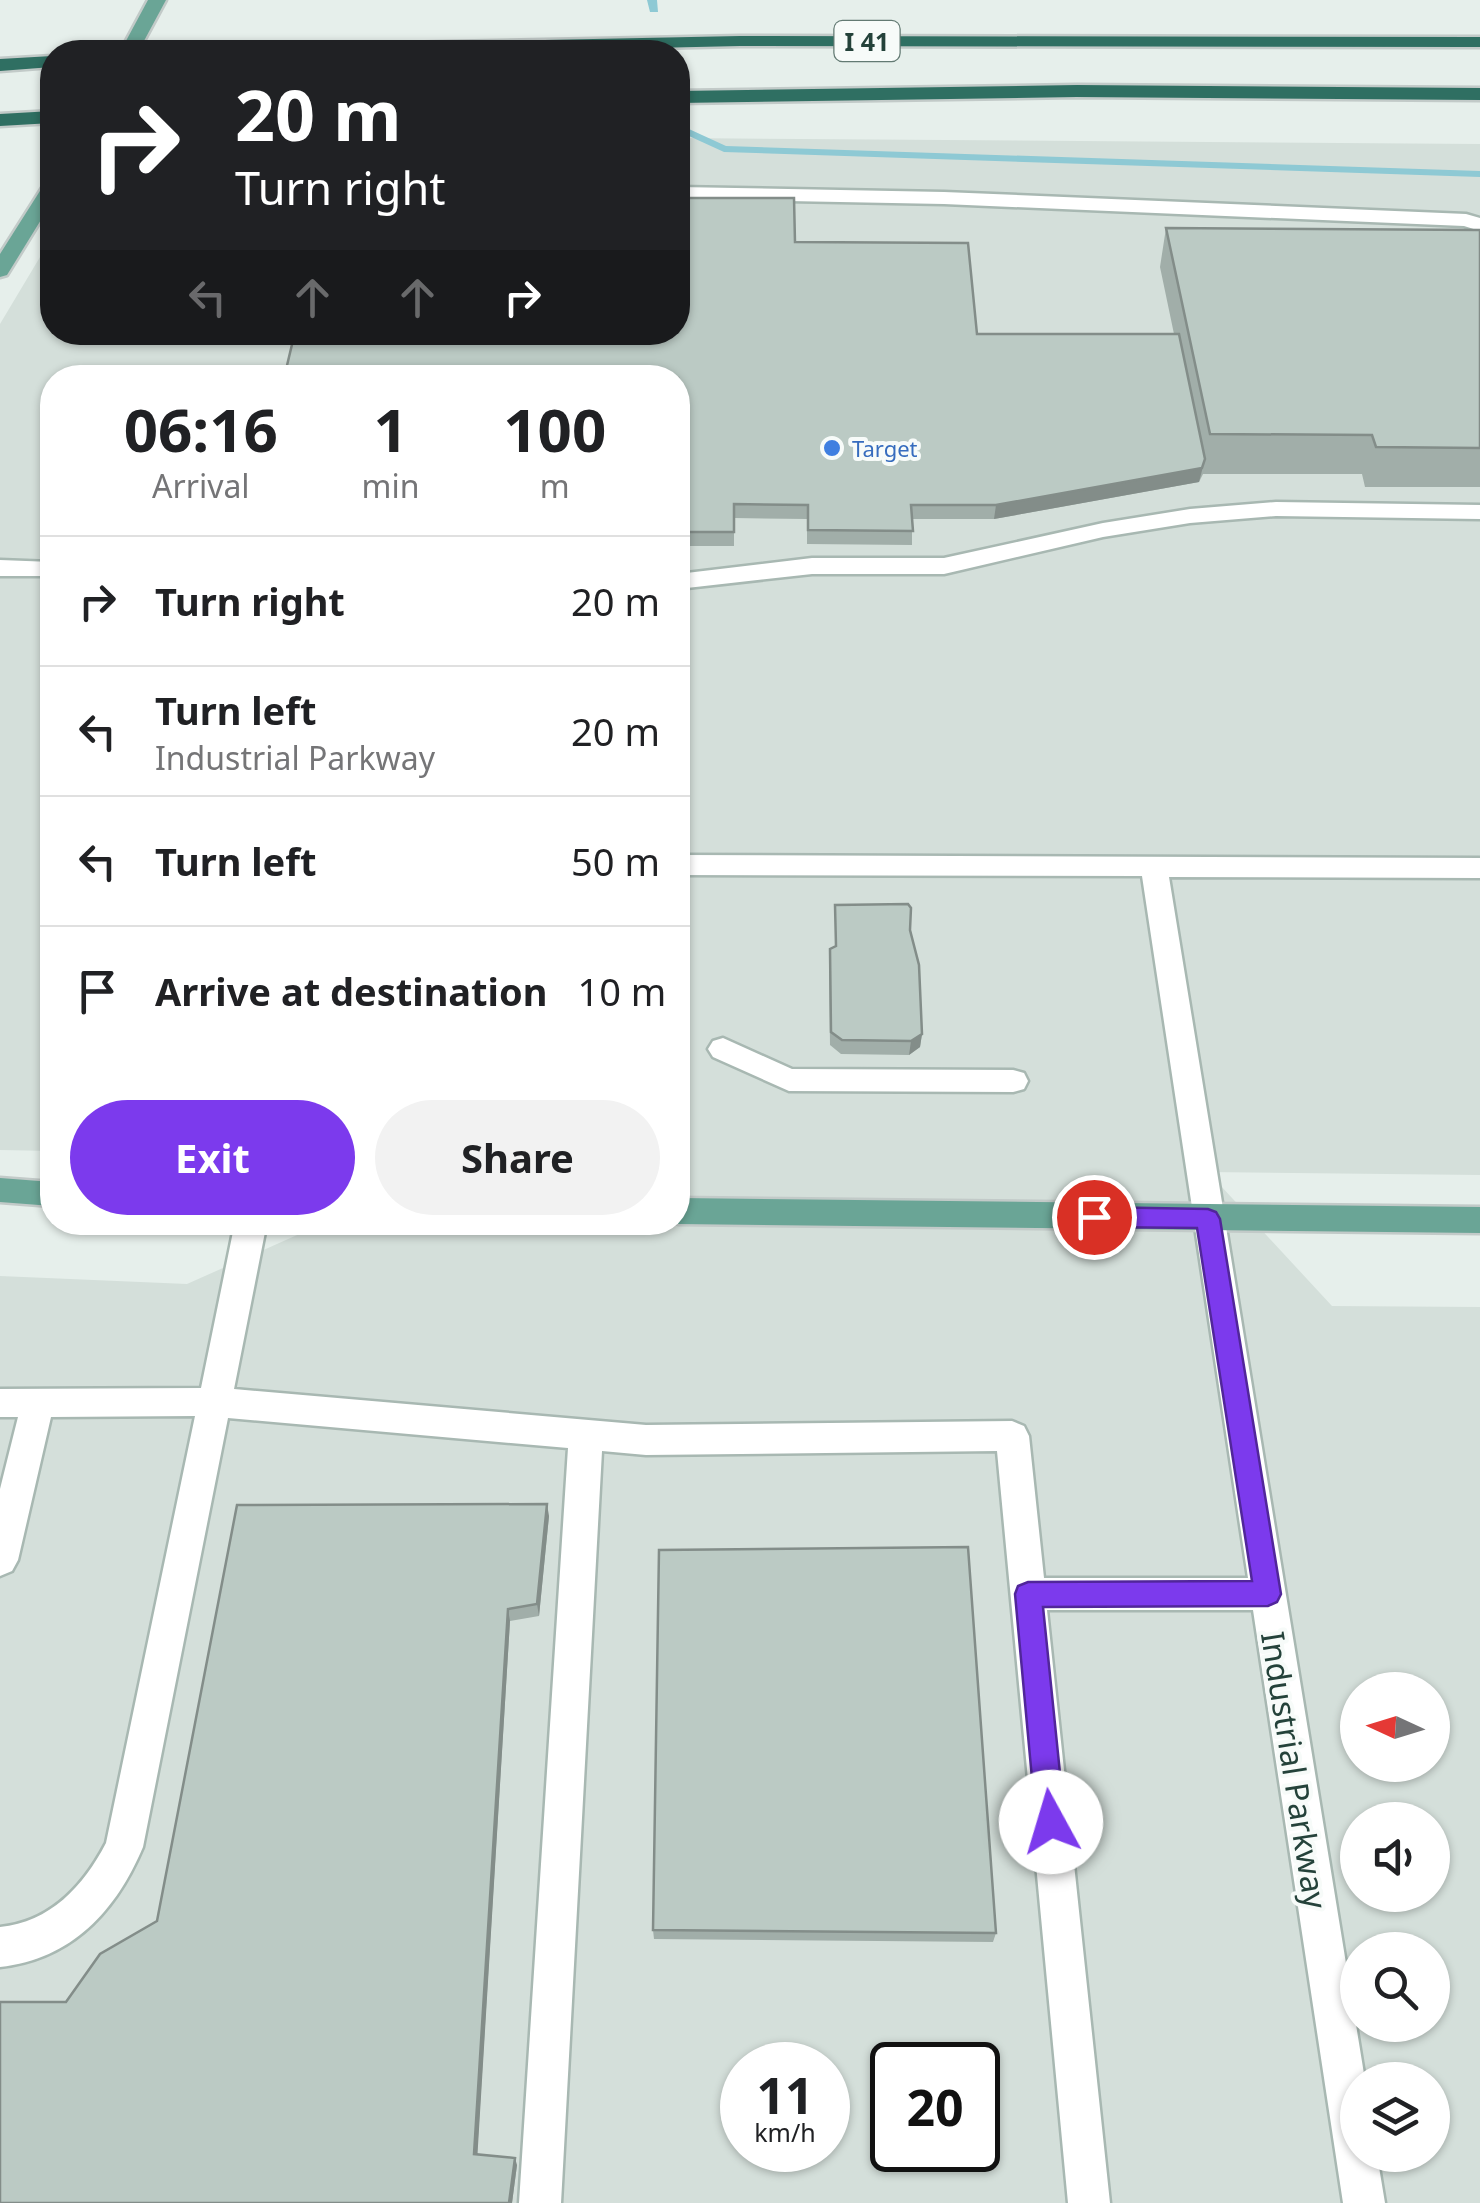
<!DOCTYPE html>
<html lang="en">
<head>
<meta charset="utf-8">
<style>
  body { margin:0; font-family:"Noto Sans",sans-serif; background:#f2f2f2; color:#202124; height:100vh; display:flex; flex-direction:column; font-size:38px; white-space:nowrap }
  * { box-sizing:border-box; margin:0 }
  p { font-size:32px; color:#757577 }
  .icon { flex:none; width:55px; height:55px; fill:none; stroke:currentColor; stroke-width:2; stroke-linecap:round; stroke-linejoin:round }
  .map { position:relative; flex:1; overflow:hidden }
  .side { position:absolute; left:40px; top:365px; width:650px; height:870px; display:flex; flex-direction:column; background:#fff; border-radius:40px; box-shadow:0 2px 8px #0004 }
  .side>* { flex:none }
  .top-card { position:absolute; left:40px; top:40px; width:650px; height:305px; border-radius:40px; box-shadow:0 2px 8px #0004; background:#202124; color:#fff; overflow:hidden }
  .needle { width:65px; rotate:274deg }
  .controls { position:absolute; left:1340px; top:1672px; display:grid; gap:20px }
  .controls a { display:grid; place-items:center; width:110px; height:110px; border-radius:50%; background:#fff; box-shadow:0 2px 8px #0004; font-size:50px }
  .speed { position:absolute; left:720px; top:2042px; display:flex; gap:20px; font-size:50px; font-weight:700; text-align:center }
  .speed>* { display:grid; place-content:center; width:130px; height:130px; border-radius:50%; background:#fff; box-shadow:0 2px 8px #0004; line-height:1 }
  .speed small { font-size:25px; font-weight:400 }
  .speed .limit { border:5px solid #111; border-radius:15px; background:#fff; color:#111 }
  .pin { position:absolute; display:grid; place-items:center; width:85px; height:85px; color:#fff; margin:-42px; border:5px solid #fff; border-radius:50%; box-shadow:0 2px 10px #0007 }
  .me { position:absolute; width:110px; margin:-55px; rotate:354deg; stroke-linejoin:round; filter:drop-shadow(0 0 8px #0008) }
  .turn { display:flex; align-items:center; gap:35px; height:210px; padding:0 30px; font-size:45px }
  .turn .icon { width:130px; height:130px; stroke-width:2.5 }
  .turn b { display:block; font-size:70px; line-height:85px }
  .lanes { display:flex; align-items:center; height:95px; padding:0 30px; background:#0003; justify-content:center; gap:50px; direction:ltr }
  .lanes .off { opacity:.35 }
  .eta { display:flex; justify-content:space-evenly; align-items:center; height:170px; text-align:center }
  .eta b { font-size:60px; font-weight:700; line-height:70px }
  .primary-button { display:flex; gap:20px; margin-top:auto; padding:20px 30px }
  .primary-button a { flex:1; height:115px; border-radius:60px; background:#7c3aed; color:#fff; font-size:40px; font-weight:700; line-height:115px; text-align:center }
  .primary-button a+a { background:#f2f2f2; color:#202124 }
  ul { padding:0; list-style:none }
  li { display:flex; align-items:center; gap:30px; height:130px; padding:0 30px; border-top:2px solid #e0e0e0 }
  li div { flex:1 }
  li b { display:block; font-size:38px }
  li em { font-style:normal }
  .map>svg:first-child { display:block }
  .built { fill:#d4dfda; fill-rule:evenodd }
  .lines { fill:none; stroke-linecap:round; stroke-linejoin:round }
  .stream { fill:#8ec9d4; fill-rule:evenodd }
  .minor-casing { stroke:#a8b8b2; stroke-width:5 }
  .major-casing { stroke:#c2cac8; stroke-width:5 }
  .highway-casing { stroke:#c2cac8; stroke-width:5 }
  .minor { fill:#fff; fill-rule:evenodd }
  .major { fill:#6aa596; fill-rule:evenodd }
  .highway { fill:#2f6f62; fill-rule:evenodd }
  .wall { fill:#a1aea9 }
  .shaded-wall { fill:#838d89 }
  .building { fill:#bbcac4; stroke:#838d89; stroke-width:2.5 }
  .route { fill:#7c3aed; stroke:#51269a; stroke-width:2.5 }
  .shop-dot { fill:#3f7fe0; stroke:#f7fbf9; stroke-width:4 }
  .labels { text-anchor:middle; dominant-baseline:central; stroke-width:8; stroke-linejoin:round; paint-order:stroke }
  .far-shop-label { font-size:22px; fill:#366cbe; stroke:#f7fbf9; text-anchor:start }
  .shield { fill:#f7fbf9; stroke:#637a73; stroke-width:2.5 }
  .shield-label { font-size:25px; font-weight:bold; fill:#24423a }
  .near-street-label { font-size:32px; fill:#24423a; stroke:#f7fbf9 }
</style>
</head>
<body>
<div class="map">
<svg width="1480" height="2203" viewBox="0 0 1480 2203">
  <rect width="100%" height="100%" fill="#e6efeb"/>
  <path class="built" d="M678 138 1480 144V1175L1208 1172 1332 1306 1480 1307V2203H0V1276L187 1284 324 1223 678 1222V378H52V1151L0 1150V324L52 237V332H678ZM1358 1690H1432V1765H1358ZM1358 1820H1432V1895H1358ZM1358 1950H1432V2025H1358ZM742 2065H828V2150H742ZM892 2065H978V2150H892ZM1358 2080H1432V2155H1358Z"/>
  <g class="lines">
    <path class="stream" d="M647 0H657L658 12H650Z
      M678 124 726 146 1480 171V177L724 152 678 131Z"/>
    <g class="minor-casing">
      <path id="minor" d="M678 187 944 192 1466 214 1480 218V231L1464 226 944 204 678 199Z
        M1276 502 1480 505V519L1276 516 1190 523 1103 537 944 574H812L678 589V574L812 558H944L1103 523 1190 509Z
        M0 560 52 562V576H0Z
        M678 855 1480 858V878L1169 877 1365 2080H1358V2155H1377L1385 2203H1343L1253 1610H1047L1110 2203H1068L997 1451 646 1455 602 1451 561 2203H519L568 1448 228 1418 143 1847C116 1911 72 1959 0 1967V1927C50 1922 83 1887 106 1843L195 1416 51 1417 18 1560 12 1571 0 1576V1489L18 1417H0V1389L201 1388 235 1222H267L234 1389 646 1425 1012 1421 1024 1426 1029 1436 1044 1578H1248L1142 876 678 875Z
        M723 1038 792 1069 1013 1070 1024 1073 1028 1081 1024 1089 1013 1092 789 1091 713 1057 708 1049 713 1041Z"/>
    </g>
    <g class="major-casing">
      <path id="major" d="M148 0H166L138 52H120Z
        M52 181V202L7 275 0 277V254L45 183Z
        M0 1178 52 1182V1206L0 1202Z
        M678 1198 1480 1207V1233L678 1224 675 1222Z"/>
    </g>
    <g class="highway-casing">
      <path id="highway" d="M740 36 1480 37V47L740 46 475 52H244L253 46Z
        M52 56V67L0 71V59Z
        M1077 85 1480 88V100L1077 97 678 103V91Z
        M52 111V123L0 126V114Z"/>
    </g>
    <use href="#minor" class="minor"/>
    <use href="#major" class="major"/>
    <use href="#highway" class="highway"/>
  </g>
  <path class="wall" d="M1166 228 1480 230V487H1365L1362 474H1203L1199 482 994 519H912V545L807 544V519L734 518V546H678V378L795 242 977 334H1174L1160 267Z
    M835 905 910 930 922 1034 920 1047 909 1055 841 1054 830 1045 829 963 835 947Z
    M549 1516 539 1616 510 1621 477 2155 517 2165 512 2203H0L66 2002 157 1921Z
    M653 1930 996 1933 993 1942 654 1939Z"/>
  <path class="shaded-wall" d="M1205 459 1199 482 994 519 996 505Z
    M922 1034 920 1047 909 1055 911 1041Z
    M547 1504 549 1516 539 1616 537 1604Z
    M508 1609 510 1621 477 2162 474 2154Z
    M515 2158 517 2165 512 2203H509Z"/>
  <path class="building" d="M678 198H794L795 242 968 243 977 334H1179L1205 459 1202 468 996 505H911L913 531 808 530V505L734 504V532H678V378H284L295 332H678Z
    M1166 228 1480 230V448L1376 447 1372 435 1210 434Z
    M908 904 911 908 910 930 919 965 922 1034 911 1041 842 1040 831 1032 830 949 836 946 835 905Z
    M547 1504 537 1604 508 1609 474 2154 515 2158 509 2203H0V2002H66L100 1954 157 1921 237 1505Z
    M968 1547 996 1933 653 1930 659 1550Z"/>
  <path class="route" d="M1094 1207 1208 1209 1216 1212 1220 1219 1281 1594 1277 1602 1268 1606 1043 1607 1065 1822 1061 1833 1051 1837 1041 1833 1036 1822 1015 1594 1018 1586 1028 1582 1252 1581 1197 1228 1094 1227 1086 1224 1082 1217 1086 1210Z"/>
  <circle class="shop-dot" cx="832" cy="448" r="10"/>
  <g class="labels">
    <g class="far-shop-label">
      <text x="852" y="448">Target</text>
    </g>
    <rect class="shield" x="834.5" y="21" width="65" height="40" rx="8"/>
    <g class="shield-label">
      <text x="867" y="41">I 41</text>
    </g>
    <g class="near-street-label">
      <text transform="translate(1295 1770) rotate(81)">Industrial Parkway</text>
    </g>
  </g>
</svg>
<div class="controls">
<a><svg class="needle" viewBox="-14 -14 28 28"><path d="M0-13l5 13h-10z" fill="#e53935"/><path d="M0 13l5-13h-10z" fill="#757577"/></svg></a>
<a><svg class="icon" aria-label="sound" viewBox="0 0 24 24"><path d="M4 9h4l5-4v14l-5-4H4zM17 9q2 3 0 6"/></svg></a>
<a><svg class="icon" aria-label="search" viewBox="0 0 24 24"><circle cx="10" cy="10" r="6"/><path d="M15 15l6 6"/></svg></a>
<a><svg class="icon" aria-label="layers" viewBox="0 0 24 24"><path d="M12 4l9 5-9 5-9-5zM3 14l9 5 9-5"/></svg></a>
</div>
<div class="speed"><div>11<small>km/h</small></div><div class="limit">20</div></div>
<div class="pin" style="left:1094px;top:1217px;background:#d93025"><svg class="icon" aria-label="arrive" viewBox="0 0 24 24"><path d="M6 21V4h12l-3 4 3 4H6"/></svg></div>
<svg class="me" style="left:1051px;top:1822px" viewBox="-20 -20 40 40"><circle r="19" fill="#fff"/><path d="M0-13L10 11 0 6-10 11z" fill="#7c3aed"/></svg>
<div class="top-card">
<div class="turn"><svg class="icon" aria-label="right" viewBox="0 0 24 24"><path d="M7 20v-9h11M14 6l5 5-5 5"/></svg><div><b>20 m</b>Turn right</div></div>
<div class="lanes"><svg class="icon off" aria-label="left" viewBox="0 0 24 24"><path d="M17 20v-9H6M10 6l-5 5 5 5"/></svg><svg class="icon off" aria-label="ahead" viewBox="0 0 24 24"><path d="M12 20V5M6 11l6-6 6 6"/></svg><svg class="icon off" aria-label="ahead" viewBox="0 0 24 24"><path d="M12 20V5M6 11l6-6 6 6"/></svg><svg class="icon" aria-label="right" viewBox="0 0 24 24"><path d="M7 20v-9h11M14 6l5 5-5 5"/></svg></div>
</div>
<section class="side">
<div class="eta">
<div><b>06:16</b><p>Arrival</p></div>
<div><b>1</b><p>min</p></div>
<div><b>100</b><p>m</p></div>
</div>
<ul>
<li><svg class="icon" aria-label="right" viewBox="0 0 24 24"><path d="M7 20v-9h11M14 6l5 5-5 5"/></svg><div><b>Turn right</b></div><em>20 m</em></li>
<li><svg class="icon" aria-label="left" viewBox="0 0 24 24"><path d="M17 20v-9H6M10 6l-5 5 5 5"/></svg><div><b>Turn left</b><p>Industrial Parkway</p></div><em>20 m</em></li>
<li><svg class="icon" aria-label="left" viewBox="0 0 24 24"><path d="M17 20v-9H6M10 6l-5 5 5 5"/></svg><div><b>Turn left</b></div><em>50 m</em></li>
<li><svg class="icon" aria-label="arrive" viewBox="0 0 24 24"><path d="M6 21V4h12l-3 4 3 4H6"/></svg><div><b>Arrive at destination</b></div><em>10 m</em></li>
</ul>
<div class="primary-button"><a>Exit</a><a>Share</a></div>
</section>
</div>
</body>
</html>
